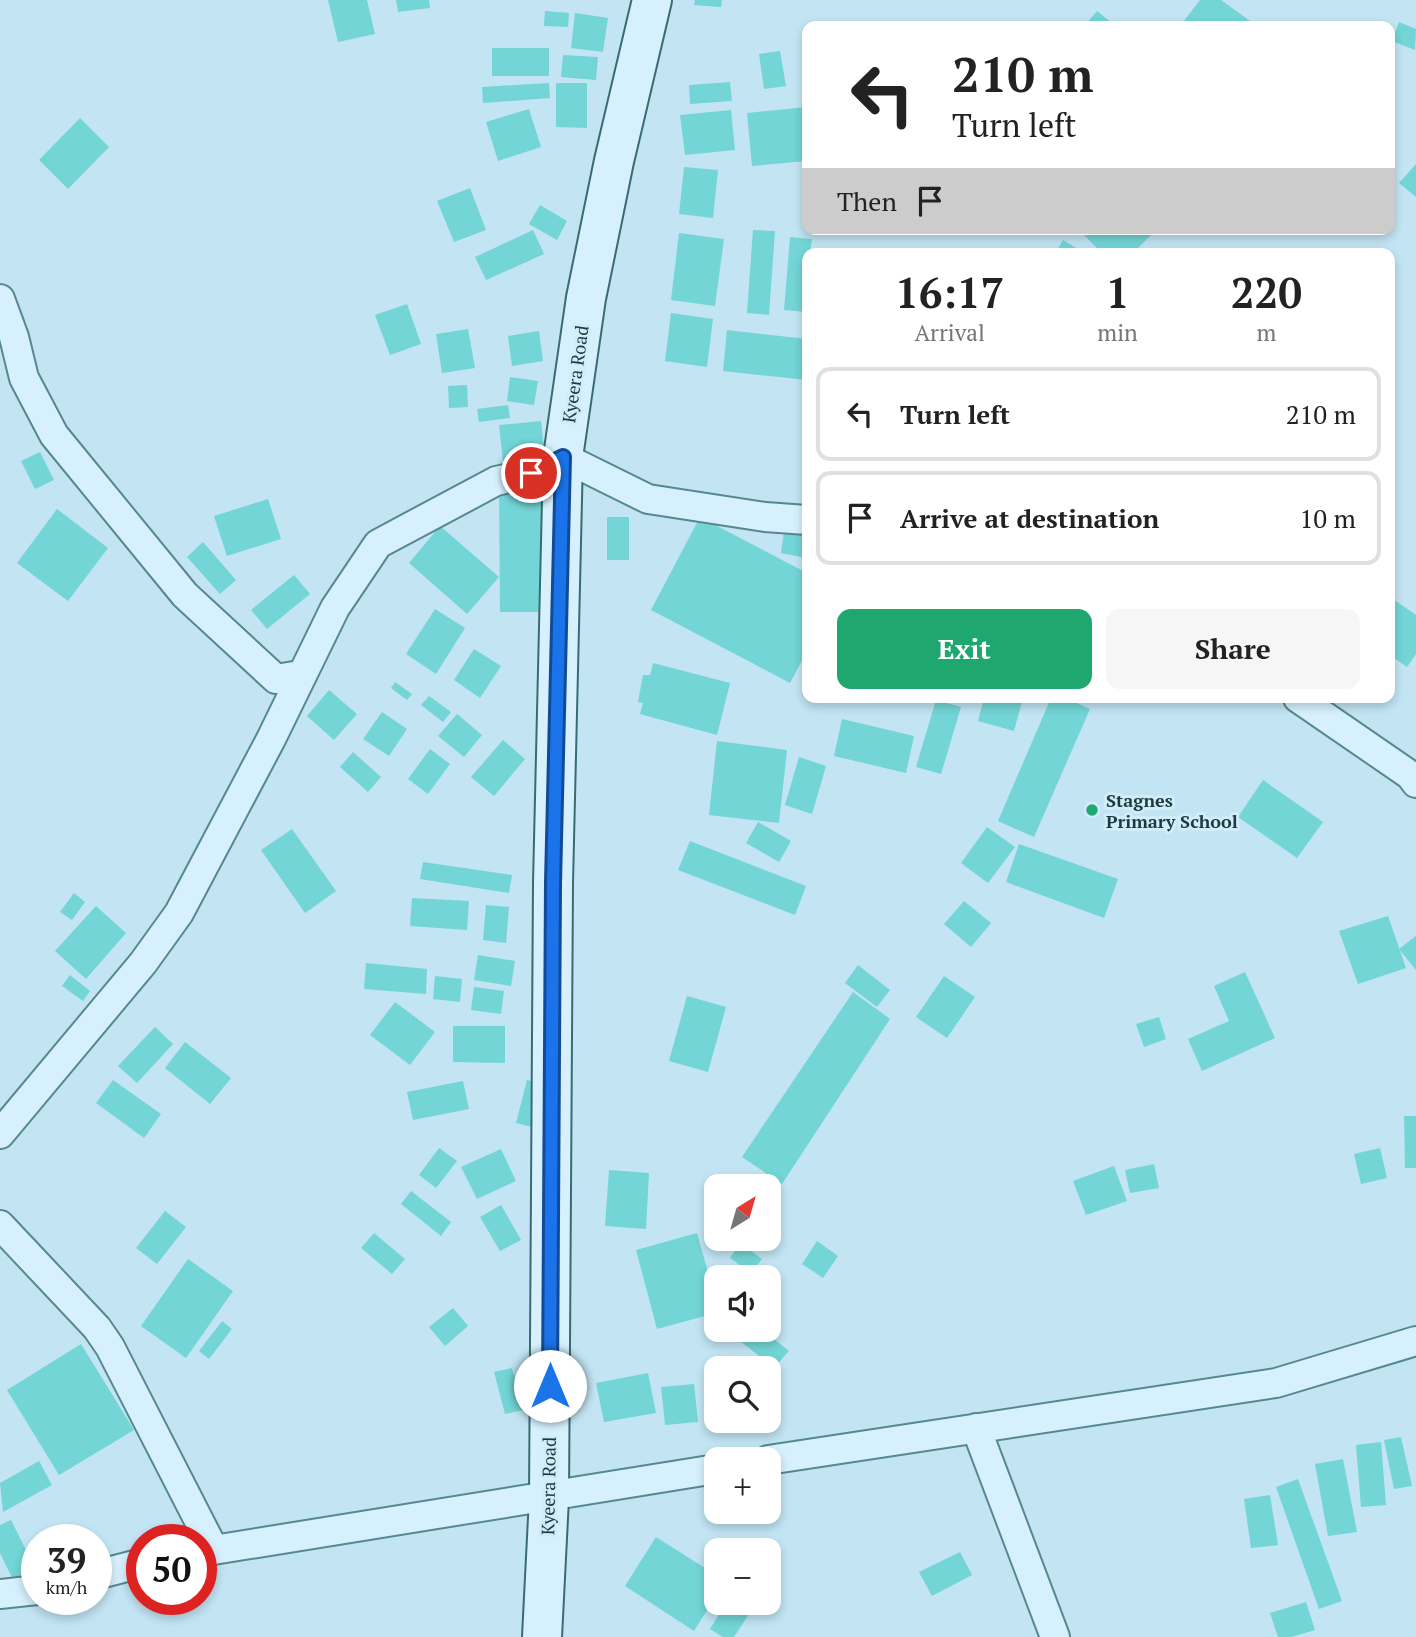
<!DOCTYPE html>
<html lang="en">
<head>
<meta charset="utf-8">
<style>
  body { margin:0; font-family:"PT Serif",serif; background:#f6f6f6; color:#222; height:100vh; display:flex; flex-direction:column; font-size:26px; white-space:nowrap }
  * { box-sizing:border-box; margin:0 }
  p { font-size:23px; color:#767676 }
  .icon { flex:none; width:38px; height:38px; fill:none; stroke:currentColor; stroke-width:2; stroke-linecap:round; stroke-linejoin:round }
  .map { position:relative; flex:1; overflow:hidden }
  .drawer { position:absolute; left:802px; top:248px; width:593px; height:455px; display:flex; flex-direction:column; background:#fff; border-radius:14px; box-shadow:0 4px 10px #0003 }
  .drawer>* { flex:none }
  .hud { position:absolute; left:802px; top:21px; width:593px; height:214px; border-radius:14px; box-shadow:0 4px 10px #0003; background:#fff; color:#222; overflow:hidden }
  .needle { width:46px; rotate:37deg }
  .controls { position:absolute; left:704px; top:1174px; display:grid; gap:14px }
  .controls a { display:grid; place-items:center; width:77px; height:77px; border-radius:14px; background:#fff; box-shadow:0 4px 10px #0003; font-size:35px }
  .speed { position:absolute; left:21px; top:1524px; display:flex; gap:14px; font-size:35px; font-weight:700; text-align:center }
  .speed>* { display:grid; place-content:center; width:91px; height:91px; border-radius:50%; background:#fff; box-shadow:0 4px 10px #0003; line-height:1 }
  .speed small { font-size:18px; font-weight:400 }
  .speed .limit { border:10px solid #d22; background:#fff; color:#111 }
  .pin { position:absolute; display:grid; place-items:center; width:60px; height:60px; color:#fff; margin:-30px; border:4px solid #fff; border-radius:50%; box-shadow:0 2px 7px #0007 }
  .me { position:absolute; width:77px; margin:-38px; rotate:0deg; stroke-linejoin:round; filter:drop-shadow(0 0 5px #0008) }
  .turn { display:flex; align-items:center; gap:24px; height:147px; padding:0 35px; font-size:32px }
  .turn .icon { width:91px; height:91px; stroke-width:2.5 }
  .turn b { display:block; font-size:49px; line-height:60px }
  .then { display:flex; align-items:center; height:66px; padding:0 35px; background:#0003; gap:14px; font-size:26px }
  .eta { display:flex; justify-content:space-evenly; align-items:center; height:119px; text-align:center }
  .eta b { font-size:42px; font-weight:800; line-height:49px }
  .primary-button { display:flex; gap:14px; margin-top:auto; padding:14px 35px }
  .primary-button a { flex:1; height:80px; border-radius:14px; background:#1ea76f; color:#fff; font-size:28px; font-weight:800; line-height:80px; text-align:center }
  .primary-button a+a { background:#f6f6f6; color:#222 }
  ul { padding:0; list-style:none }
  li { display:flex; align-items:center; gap:21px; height:94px; margin:0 14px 10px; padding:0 21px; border:4px solid #e0e0e0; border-radius:14px }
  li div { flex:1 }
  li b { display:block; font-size:26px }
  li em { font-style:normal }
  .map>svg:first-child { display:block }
  .building { fill:#73d5d6 }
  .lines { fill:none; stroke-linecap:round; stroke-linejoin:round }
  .street-casing { stroke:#568890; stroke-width:32 }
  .secondary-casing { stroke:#396c72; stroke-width:42 }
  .street { stroke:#d6f1fd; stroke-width:28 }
  .secondary { stroke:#d6f1fd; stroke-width:38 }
  .route-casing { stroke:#114b97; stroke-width:18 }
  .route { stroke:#1a73e8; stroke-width:12 }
  .poi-dot { fill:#1ea76f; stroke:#d2edfa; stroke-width:2.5 }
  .labels { text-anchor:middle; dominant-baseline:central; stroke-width:6; stroke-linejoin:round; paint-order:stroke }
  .street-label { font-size:18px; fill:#1c3b3e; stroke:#d2edfa }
  .poi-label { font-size:18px; font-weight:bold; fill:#1c3b3e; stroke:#d2edfa; text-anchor:start }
</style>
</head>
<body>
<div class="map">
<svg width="1416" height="1637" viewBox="0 0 1416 1637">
  <rect width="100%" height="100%" fill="#c2e4f3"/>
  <path class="building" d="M328 0H367L375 34 338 42Z
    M396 0H429L430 8 398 12Z
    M695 0H722L721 7 694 5Z
    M1200 0H1221L1257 26H1180Z
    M545 11 569 13 568 27 544 26Z
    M1097 11 1116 26H1084Z
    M575 13 608 18 603 52 571 48Z
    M1399 22 1416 29 1415 50 1392 41Z
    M492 48H549V76H492Z
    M780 51 786 86 764 89 759 54Z
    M563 55 598 57 596 80 561 77Z
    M730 82 732 101 690 104 689 85Z
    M549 83 550 98 483 103 482 87Z
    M556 83H587V128L556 127Z
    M807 107V161L752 166 747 113Z
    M529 109 541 147 498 161 486 122Z
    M731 110 735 150 685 155 680 115Z
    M80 118 109 147 68 189 39 160Z
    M1416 164V197L1399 183Z
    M684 167 718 170 713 218 679 214Z
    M470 188 486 230 454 242 437 201Z
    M540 205 567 221 557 240 529 224Z
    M1084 229H1157L1132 254H1103L1081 232Z
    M533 230 544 254 486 280 475 257Z
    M753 230 775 231 769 315 747 313Z
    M679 233 724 239 715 306 671 300Z
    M790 237 812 239 810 254H807L806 312 784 310Z
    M1063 240 1086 254H1055Z
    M407 304 421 344 390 355 375 315Z
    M671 313 713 319 707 367 665 361Z
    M468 329 475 368 442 373 436 334Z
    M727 330 807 339V380L723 371Z
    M539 331 543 361 512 366 508 336Z
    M510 377 538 381 534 405 507 401Z
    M467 385 468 407 449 408 448 386Z
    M508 405 510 418 479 422 477 409Z
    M541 421 545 458 503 462 499 425Z
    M40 452 54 480 35 489 21 461Z
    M499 491H542L544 612H500Z
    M268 499 281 539 227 556 214 516Z
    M57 509 108 548 68 601 17 563Z
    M607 517H629V560H607Z
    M700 517 807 573V651L790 683 651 610Z
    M440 526 499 577 467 614 409 563Z
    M784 531 807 535V558L781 553Z
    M203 542 236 580 220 594 187 557Z
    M294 575 310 594 267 629 251 610Z
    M1390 597 1416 615V654L1407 667 1390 655Z
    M435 609 465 628 436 674 406 654Z
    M474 649 501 666 480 698 454 680Z
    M653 663 730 683 717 735 640 714 643 703 638 702 643 675H650Z
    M395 682 412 694 407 700 391 688Z
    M329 690 357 714 334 740 307 716Z
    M429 696 451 712 443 722 421 705Z
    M984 698H1023L1014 731 978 721Z
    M1051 698H1066L1090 709 1034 837 998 821Z
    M936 700 961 707 941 774 916 767Z
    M382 712 407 729 389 756 363 739Z
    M457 714 482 735 464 757 438 736Z
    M842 719 914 736 906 773 834 756Z
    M503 740 525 759 494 796 471 777Z
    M717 741 787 750 779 823 709 815Z
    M430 749 450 764 428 794 408 779Z
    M353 752 381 777 368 792 340 767Z
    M799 757 826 766 812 814 785 805Z
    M1263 780 1323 822 1297 858 1238 817Z
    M758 822 791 841 779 862 746 843Z
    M987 827 1015 847 988 883 961 863Z
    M292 829 336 891 305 913 261 850Z
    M690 841 806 886 795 915 678 870Z
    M1019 844 1118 879 1104 918 1006 882Z
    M423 862 512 875 509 893 420 879Z
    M74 893 85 902 72 920 60 912Z
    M412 898 469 901 467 930 410 926Z
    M964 901 991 923 971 947 944 924Z
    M486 905 509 907 506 943 483 940Z
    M96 906 126 933 86 979 55 951Z
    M1388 916 1406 968 1358 984 1339 931Z
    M1416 936V970L1399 949Z
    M478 955 515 961 511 986 474 980Z
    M366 963 427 969 426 994 364 989Z
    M858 965 890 990 877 1007 845 983Z
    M1245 972 1275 1038 1202 1071 1188 1039 1229 1021 1214 986Z
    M70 975 90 991 83 1001 62 986Z
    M435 976 462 979 460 1002 433 999Z
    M944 976 975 997 947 1038 916 1017Z
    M474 987 504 991 501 1014 471 1010Z
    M853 992 890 1019 782 1184 742 1157Z
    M687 996 726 1007 708 1072 669 1061Z
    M395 1002 435 1032 410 1065 370 1035Z
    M1159 1017 1166 1039 1144 1047 1136 1024Z
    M453 1026H505V1063L453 1062Z
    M155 1027 173 1044 137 1083 118 1066Z
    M185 1042 231 1078 210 1104 165 1068Z
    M113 1080 161 1114 144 1138 96 1103Z
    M527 1080 550 1086 539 1129 516 1123Z
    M463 1081 469 1109 413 1120 407 1092Z
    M1404 1116H1416V1168H1405Z
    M439 1148 457 1161 436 1188 419 1175Z
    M1380 1148 1387 1178 1361 1184 1354 1154Z
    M501 1149 516 1181 477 1199 461 1167Z
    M1154 1164 1159 1188 1130 1193 1125 1170Z
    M1114 1166 1127 1201 1086 1215 1073 1181Z
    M609 1170 649 1173 646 1229 605 1226Z
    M411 1191 451 1222 441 1236 401 1204Z
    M501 1205 521 1240 500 1251 480 1217Z
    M165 1211 186 1227 157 1264 136 1248Z
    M374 1233 405 1259 392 1274 361 1248Z
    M697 1233 716 1301V1313L657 1329 636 1250Z
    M817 1241 838 1256 823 1278 802 1264Z
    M740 1243 762 1259 751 1273 730 1258Z
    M188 1259 233 1291 186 1358 141 1326Z
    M453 1308 468 1326 445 1346 429 1327Z
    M222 1321 232 1329 209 1359 199 1351Z
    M739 1330H763L789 1351 774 1368 734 1336Z
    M81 1344 134 1430 59 1475 7 1390Z
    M512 1368 523 1410 505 1414 494 1372Z
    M648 1373 656 1413 604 1422 596 1383Z
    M694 1384 698 1422 665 1425 661 1387Z
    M1401 1437 1412 1486 1394 1489 1384 1440Z
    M1381 1442 1386 1505 1361 1507 1356 1445Z
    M1343 1459 1357 1532 1328 1536 1315 1464Z
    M39 1461 52 1485 3 1512 0 1483Z
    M1298 1479 1342 1601 1319 1609 1276 1487Z
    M1270 1495 1278 1545 1251 1548 1244 1499Z
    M11 1520 37 1572V1578L17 1588 0 1553V1525Z
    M656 1537 716 1575V1596L694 1631 625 1586Z
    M960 1552 972 1575 932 1596 919 1572Z
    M1306 1602 1315 1630 1291 1637H1278L1270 1613Z
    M726 1603H756L734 1637H723L710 1629Z"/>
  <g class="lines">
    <g class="street-casing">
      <path id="street" d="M0 299 14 337 24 378 54 435 185 595 276 679 300 675
        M1298 698 1410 775 1416 783
        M0 1134 143 963 179 913 271 739 335 608 378 544 496 481 531 473 563 457 648 499 765 517 807 520
        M0 1225 97 1328 110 1347 214 1550
        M976 1428 1055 1637
        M768 1460 1276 1383 1416 1341
        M201 1552 716 1469
        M96 1575 142 1563
        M0 1594 37 1590"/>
    </g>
    <g class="secondary-casing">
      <path id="secondary" d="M542 1637 549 1498 553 883 563 457 586 298 614 161 652 0"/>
    </g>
    <use href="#street" class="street"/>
    <use href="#secondary" class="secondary"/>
  </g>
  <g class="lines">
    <g class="route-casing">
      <path id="route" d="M531 473 563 457 553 883 550 1386"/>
    </g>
    <use href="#route" class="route"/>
  </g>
  <circle class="poi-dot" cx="1092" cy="810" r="7"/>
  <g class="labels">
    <g class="street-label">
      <text transform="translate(575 374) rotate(-82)">Kyeera Road</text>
      <text transform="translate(548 1486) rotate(-89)">Kyeera Road</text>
    </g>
    <g class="poi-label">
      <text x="1106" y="800">Stagnes<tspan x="1106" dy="21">Primary School</tspan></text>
    </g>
  </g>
</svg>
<div class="controls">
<a><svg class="needle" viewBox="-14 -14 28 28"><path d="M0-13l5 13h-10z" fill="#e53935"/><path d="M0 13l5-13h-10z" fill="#767676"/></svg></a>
<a><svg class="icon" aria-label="sound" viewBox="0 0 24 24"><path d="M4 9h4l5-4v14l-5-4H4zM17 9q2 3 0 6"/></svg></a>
<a><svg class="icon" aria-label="search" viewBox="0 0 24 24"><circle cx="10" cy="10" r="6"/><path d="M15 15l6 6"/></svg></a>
<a>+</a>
<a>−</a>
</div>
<div class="speed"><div>39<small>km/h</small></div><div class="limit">50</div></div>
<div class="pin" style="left:531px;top:473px;background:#d93025"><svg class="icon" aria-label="arrive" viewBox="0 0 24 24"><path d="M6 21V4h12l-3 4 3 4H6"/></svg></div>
<svg class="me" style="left:550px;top:1386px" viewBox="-20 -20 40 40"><circle r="19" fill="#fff"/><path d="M0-13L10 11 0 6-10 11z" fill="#1a73e8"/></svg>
<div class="hud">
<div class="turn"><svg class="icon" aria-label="left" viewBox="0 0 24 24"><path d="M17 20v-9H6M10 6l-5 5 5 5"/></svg><div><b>210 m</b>Turn left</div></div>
<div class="then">Then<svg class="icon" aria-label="arrive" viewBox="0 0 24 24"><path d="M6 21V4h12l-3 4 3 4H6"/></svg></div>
</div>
<section class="drawer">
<div class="eta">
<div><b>16:17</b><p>Arrival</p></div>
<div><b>1</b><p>min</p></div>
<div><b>220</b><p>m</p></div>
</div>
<ul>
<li><svg class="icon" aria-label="left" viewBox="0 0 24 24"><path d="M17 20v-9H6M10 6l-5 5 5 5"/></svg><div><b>Turn left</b></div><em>210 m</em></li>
<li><svg class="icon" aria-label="arrive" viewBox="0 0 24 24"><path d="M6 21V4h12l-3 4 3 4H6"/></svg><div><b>Arrive at destination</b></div><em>10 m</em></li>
</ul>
<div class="primary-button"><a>Exit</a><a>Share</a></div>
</section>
</div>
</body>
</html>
